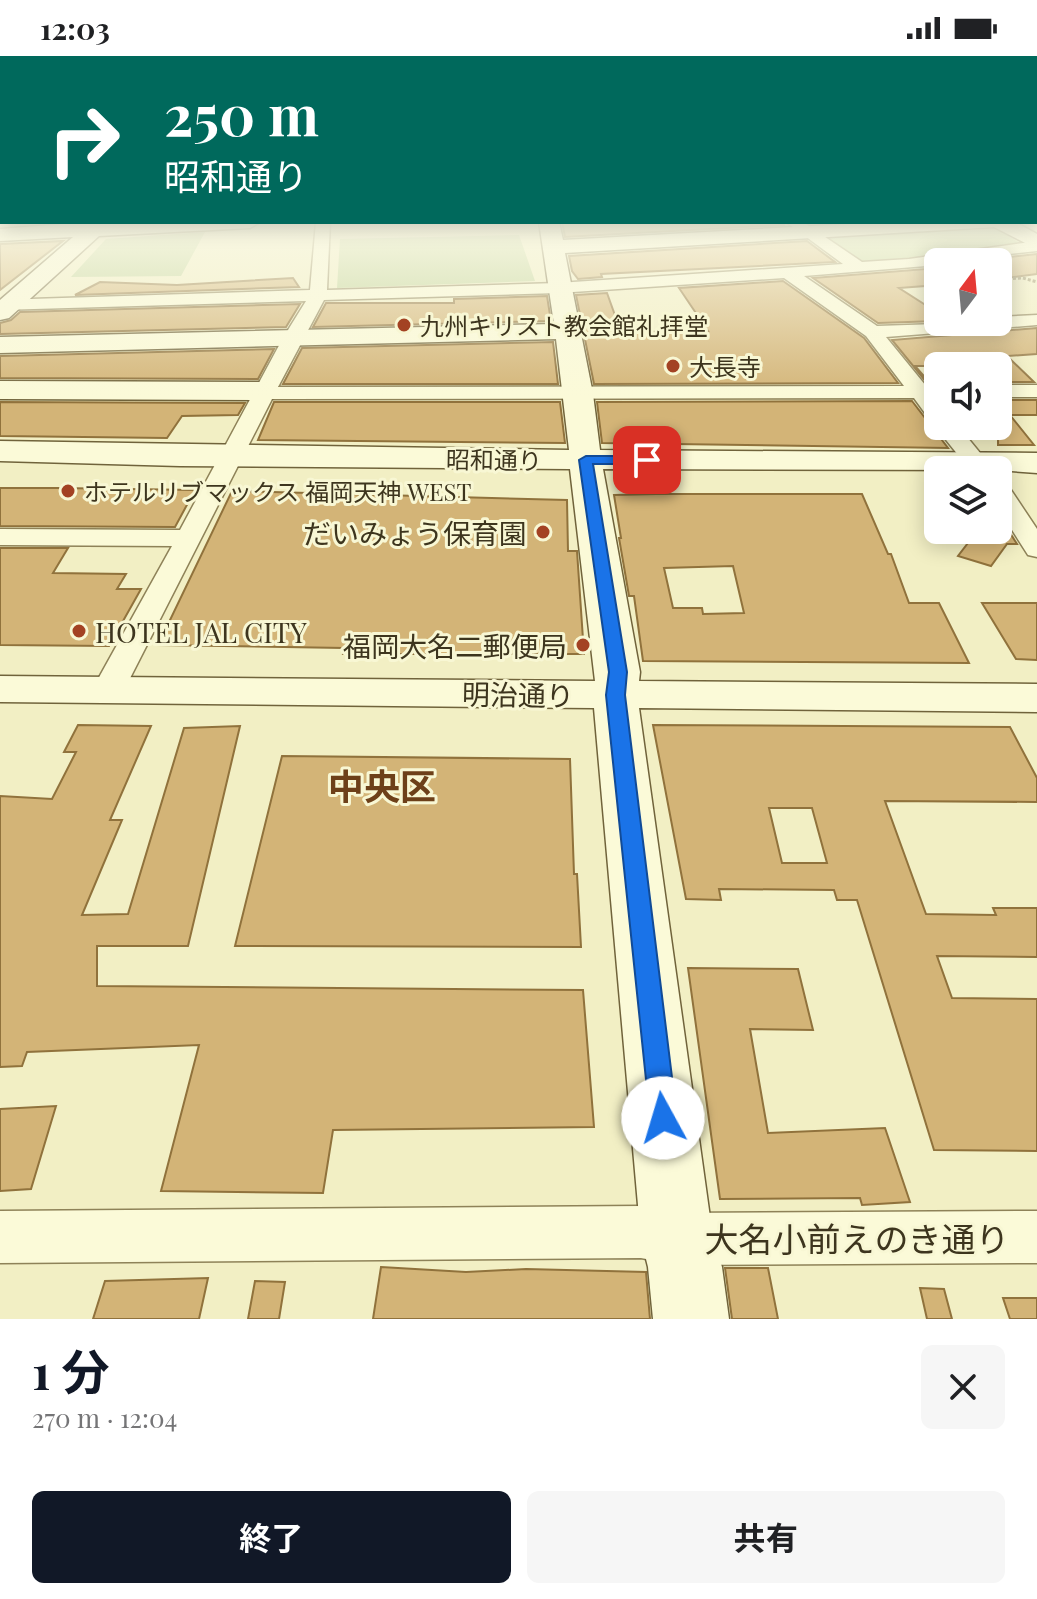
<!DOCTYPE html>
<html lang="ja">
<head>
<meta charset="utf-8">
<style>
  body { margin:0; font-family:"Playfair Display","Noto Sans JP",serif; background:#f6f6f6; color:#202124; height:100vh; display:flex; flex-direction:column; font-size:30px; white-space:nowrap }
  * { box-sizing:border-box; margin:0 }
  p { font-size:26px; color:#757577 }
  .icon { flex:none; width:44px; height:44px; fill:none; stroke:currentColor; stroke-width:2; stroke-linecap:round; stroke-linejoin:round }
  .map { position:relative; height:1263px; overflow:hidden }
  .sheet { display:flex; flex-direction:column; background:#fff; flex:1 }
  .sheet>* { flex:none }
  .guide { position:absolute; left:0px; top:0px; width:1038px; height:168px; box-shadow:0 4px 20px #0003; background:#00695c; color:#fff; overflow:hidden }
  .needle { width:52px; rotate:16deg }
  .tools { position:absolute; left:924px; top:192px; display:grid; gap:16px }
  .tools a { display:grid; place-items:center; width:88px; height:88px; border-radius:12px; background:#fff; box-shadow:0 4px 20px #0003; font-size:40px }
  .pin { position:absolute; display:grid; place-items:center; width:68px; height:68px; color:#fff; margin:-34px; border-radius:16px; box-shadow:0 4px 12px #0006 }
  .me { position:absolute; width:88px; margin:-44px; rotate:354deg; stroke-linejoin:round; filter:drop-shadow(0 0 6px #0008) }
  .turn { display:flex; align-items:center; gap:28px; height:168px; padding:0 32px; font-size:36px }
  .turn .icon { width:104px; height:104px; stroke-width:2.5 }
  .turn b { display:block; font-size:56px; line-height:68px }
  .round { display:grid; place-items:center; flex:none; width:84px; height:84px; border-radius:12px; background:#f6f6f6 }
  .head { display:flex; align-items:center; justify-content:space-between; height:136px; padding:0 32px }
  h1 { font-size:48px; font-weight:700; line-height:60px; color:#111827 }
  .action { display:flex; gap:16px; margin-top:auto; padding:16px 32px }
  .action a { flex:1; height:92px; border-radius:12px; background:#111827; color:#fff; font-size:32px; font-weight:700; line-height:92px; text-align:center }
  .action a+a { background:#f6f6f6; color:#202124 }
  .status { display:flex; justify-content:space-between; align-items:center; height:56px; padding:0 40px; background:#fff; direction:ltr }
  .status svg { height:22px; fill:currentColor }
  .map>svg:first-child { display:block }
  .green { fill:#bcd196 }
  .building { fill:#d3b477; stroke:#90723c; stroke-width:2; fill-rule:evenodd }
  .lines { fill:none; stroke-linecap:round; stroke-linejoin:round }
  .street-casing { stroke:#8e8258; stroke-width:3 }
  .secondary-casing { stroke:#70633b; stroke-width:3 }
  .path { stroke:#8e8258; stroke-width:3; stroke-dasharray:3 2; stroke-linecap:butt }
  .street { fill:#fbfad8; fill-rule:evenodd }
  .secondary { fill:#fbfad8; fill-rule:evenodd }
  .route { fill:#1a73e8; stroke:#114b97; stroke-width:2 }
  .poi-dot { fill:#a34223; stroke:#f8f7d4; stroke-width:3 }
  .labels { text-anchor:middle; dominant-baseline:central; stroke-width:6; stroke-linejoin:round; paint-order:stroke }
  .far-poi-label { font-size:24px; fill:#3d351e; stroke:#f8f7d4; text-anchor:start }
  .far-street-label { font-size:24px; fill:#3d351e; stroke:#f8f7d4 }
  .poi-label { font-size:28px; fill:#3d351e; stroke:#f8f7d4; text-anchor:end }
  .street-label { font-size:28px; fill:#3d351e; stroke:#f8f7d4 }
  .near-street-label { font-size:34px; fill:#3d351e; stroke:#f8f7d4 }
  .district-label { font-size:36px; font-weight:bold; fill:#6d4019; stroke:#f8f7d4 }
</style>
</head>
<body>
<div class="status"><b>12:03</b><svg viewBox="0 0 49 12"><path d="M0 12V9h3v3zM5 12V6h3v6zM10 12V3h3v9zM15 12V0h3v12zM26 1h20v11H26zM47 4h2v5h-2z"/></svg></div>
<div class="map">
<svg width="1037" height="1263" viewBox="0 0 1037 1263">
  <rect width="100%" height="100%" fill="#f2efc4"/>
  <path class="green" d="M989 168 1020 187 904 205 860 207 820 179Z
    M205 176 181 220 71 221 106 183Z
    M519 179 535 225 337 232 340 183Z"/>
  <path class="building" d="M562 166H783L784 169 565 181Z
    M63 185 0 234V188Z
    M807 185 835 206 601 218 602 221 578 223 572 215 569 200Z
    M1037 198V218L998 223V206H965Z
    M938 212V229L899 232 938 257V265L878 267 813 222Z
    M293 222 299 231 75 239 100 226 177 229Z
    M783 225 864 282 898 327 594 328 576 239 607 237 621 276 708 275 679 232Z
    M547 240 551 265 313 271 326 247H454V243Z
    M300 248 286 271 0 278V267L11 264 20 256Z
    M1037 272V298L1007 300 1034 326H998V310H915L930 327H927L892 284Z
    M553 286 558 328H283L302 292Z
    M274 293 258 323 0 322V300Z
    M998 344H1037V359H1010L1034 389H998Z
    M912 345 948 392 602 387 597 346Z
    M0 346 245 347 238 359 182 360 167 382 0 380Z
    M274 346H560L565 387 258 384Z
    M0 432H58L195 434 175 471 0 470Z
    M232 435 567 444 568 495H577L584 598H343L344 592 158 589Z
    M656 438H862L888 498H891L909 547H939L969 607 643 605 634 540H629L619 482H621L614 439ZM733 510 744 557 703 558 702 552H673L664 512Z
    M998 458 1017 488H1007L991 510 958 500 978 474H998Z
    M0 492H68L53 517 126 518 117 533H141L109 590 0 589Z
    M982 547H1037V604L1016 603Z
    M78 669 151 670 110 764H122L82 859 128 858 184 672 240 670 188 890H97V930L583 934 594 1071 333 1074 323 1137 161 1135 199 989 27 996 22 1010 0 1011V740L52 743 76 696H64Z
    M653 669 1010 671 1037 722V746L885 745 926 858 996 859 993 852H1037V901L937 900 952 942 1037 943V1095L934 1094 857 844H837L834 834 719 833 721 844 686 843ZM769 752H812L827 807H782Z
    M282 700 570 703 574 818H577L581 891 235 890Z
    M688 912 798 913 813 974 750 973 768 1077 885 1072 910 1146 862 1149 860 1142 720 1143Z
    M56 1050 31 1133 0 1135V1053Z
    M381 1211 466 1216 526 1213 646 1216 650 1263H373Z
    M725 1212H768L778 1263H732Z
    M208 1222 199 1263H93L105 1225Z
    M255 1225 285 1226 279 1263H248Z
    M920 1232 944 1233 952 1263H927Z
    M1003 1242H1037V1263H1010Z"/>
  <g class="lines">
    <g class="street-casing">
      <path id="street" d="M316 166H330L327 234 558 227 843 208 786 166H803L862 206 909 203 1037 185V195L938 206V209L804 220 877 270 998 266V261L1037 259V269L886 281 926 330H938V370H958L994 414H970L935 370 938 366 930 364 914 342 272 343 124 634 119 641 108 644 97 641 92 634 172 490 0 489V473L180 474 283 282 306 245 0 254V244L310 234ZM784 222 866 280 904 330 278 331 324 244 558 237Z
        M998 329H1037V341H998Z
        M998 426 1007 428 1037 473V501L1028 499 998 452Z
        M641 1150 677 1157 1037 1155V1207L677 1209 641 1202 0 1207V1155Z"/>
    </g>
    <g class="secondary-casing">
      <path id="secondary" d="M90 166 109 167 260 166 250 172 99 180 9 262 0 264V244L73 181 0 185V173Z
        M539 166H559L563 184 884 166H1015L1037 178V193L994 171 565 197 593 338 600 394 1037 397V417L998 414 603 413 640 616 639 625 1037 628V656L639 652 713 1183 722 1211 729 1263H653L648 1211 641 1183 594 652 0 646V620L595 625 570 413 180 410 0 405V385L569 394 556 283 0 297V281L554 268Z
        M0 325 266 326 276 329 280 335 276 341 266 344 0 343Z"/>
    </g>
    <path class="path" d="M998 223 1023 222 1037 226"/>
    <use href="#street" class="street"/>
    <use href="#secondary" class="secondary"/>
  </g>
  <linearGradient id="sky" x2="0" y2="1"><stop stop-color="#8dbbd9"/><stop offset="0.48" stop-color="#f9f8e4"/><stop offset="1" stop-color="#f9f8e4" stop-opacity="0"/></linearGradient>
  <rect width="1037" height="342" fill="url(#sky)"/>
  <path class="route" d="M586 400H647L653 404 647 408H593L627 616 625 639 677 1062 673 1071 663 1074 654 1071 650 1062 606 639 609 616 579 404Z"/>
  <g class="poi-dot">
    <circle cx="404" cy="269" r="8"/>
    <circle cx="673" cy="310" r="8"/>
    <circle cx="68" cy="435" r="8"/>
    <circle cx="543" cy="476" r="8"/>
    <circle cx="79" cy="575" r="8"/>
    <circle cx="583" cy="589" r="8"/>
  </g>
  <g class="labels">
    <g class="far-poi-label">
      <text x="420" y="269">九州キリスト教会館礼拝堂</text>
      <text x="689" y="310">大長寺</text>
      <text x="84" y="435">ホテルリブマックス 福岡天神 WEST</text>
    </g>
    <g class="far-street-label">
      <text transform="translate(494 403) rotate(1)">昭和通り</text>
    </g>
    <g class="poi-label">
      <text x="527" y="476">だいみょう保育園</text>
      <text x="95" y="575" text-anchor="start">HOTEL JAL CITY</text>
      <text x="567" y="589">福岡大名二郵便局</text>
    </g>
    <g class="street-label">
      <text transform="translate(518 638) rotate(1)">明治通り</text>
    </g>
    <g class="near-street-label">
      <text x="857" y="1182">大名小前えのき通り</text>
    </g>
    <g class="district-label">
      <text x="382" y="729">中央区</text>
    </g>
  </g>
</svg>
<div class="tools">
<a><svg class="needle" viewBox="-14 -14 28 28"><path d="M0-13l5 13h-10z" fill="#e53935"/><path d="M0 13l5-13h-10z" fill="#757577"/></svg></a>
<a><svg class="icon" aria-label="sound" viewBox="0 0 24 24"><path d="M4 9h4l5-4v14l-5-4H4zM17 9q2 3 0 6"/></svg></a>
<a><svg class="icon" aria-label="layers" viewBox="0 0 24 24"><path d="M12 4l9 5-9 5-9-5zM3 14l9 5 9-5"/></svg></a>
</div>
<div class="pin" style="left:647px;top:404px;background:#d93025"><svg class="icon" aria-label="arrive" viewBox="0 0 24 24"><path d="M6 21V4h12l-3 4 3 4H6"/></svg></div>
<svg class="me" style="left:663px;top:1062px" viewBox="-20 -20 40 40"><circle r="19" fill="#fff"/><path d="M0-13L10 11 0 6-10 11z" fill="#1a73e8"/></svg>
<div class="guide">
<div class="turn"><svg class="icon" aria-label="right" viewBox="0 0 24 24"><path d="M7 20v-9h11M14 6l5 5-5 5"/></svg><div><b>250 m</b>昭和通り</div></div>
</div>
</div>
<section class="sheet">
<div class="head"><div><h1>1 分</h1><p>270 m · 12:04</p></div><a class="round"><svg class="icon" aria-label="close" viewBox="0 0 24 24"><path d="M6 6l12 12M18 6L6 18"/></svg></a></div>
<div class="action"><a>終了</a><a>共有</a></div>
</section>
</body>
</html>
